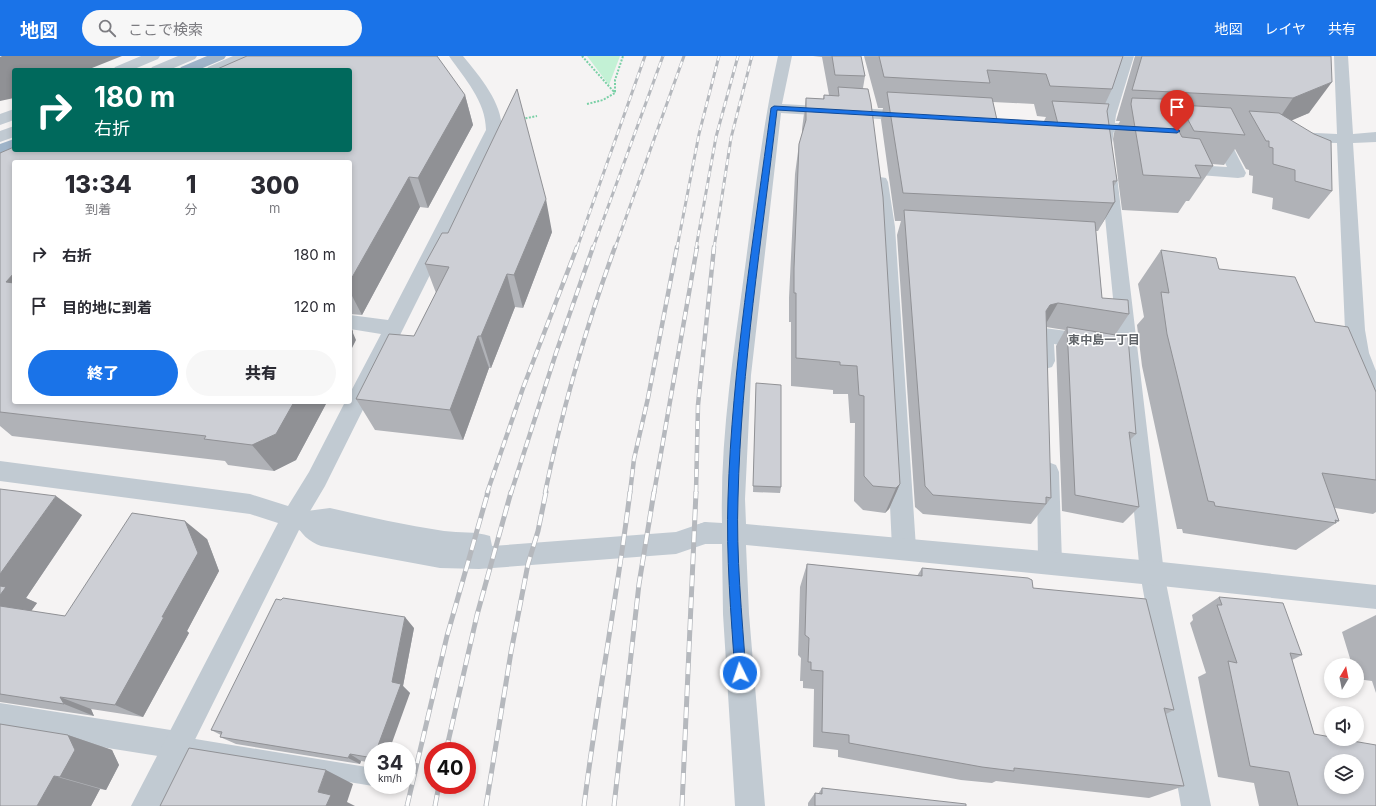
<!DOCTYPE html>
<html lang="ja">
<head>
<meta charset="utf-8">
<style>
  body { margin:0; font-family:Inter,"Noto Sans JP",sans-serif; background:#f7f7f7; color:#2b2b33; height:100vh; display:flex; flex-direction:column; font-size:15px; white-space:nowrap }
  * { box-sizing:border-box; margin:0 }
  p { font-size:13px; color:#7c7c81 }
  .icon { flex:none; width:22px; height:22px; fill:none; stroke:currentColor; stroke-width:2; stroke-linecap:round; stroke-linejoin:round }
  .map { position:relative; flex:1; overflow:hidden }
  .sheet { position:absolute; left:12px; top:104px; width:340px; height:244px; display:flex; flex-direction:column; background:#fff; border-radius:4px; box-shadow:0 2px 6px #0003 }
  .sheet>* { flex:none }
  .banner { position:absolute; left:12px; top:12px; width:340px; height:84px; border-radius:4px; box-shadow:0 2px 6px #0003; background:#00695c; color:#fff; overflow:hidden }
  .needle { width:26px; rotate:10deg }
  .fabs { position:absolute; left:1324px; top:602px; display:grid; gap:8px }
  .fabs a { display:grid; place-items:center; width:40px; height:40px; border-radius:50%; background:#fff; box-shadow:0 2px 6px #0003; font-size:20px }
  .speed { position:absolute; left:364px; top:686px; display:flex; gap:8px; font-size:20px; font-weight:700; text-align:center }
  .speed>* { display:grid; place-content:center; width:52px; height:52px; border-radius:50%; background:#fff; box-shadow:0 2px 6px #0003; line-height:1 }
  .speed small { font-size:10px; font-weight:400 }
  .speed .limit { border:6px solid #d22; background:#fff; color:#111 }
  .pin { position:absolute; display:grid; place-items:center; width:34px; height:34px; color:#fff; margin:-41px -17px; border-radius:50% 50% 50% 0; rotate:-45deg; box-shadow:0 0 4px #0007 }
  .pin .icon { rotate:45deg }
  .me { position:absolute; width:44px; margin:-22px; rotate:356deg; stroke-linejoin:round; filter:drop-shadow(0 0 3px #0008) }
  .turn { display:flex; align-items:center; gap:14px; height:84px; padding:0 16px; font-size:18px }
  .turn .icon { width:52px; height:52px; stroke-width:2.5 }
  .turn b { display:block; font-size:28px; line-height:34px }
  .eta { display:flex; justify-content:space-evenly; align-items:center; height:68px; text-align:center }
  .eta b { font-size:24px; font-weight:800; line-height:28px }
  .action { display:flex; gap:8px; margin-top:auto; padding:8px 16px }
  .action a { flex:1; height:46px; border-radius:24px; background:#1a73e8; color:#fff; font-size:16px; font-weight:800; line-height:46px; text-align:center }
  .action a+a { background:#f7f7f7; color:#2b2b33 }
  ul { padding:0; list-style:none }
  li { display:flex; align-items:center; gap:12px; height:52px; padding:0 16px }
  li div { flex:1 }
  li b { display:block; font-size:15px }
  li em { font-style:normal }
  header { display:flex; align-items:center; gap:24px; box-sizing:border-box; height:56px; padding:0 20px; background:#1a73e8; color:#fff }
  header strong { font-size:19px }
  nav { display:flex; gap:22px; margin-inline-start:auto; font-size:14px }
  .search { width:280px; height:36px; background:#f7f7f7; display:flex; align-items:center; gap:10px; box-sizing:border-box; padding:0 14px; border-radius:22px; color:#7c7c81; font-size:15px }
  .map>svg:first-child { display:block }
  .green { fill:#c3f1d5 }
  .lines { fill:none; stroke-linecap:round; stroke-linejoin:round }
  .path { stroke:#7ad0a6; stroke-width:2; stroke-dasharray:2 1.5; stroke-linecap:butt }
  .service { fill:#c1cad2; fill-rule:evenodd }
  .minor { fill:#c1cad2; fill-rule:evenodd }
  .tertiary { fill:#c1cad2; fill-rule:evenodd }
  .trunk { fill:#9fb4c9; fill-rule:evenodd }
  .rail-far2-casing { stroke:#b5b8bd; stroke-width:3 }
  .rail-far1-casing { stroke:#b5b8bd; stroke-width:4.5 }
  .rail-casing { stroke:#b5b8bd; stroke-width:5 }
  .rail-far2 { stroke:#fff; stroke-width:2; stroke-dasharray:6; stroke-linecap:butt }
  .rail-far1 { stroke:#fff; stroke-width:3; stroke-dasharray:8; stroke-linecap:butt }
  .rail { stroke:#fff; stroke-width:3.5; stroke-dasharray:11; stroke-linecap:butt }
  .wall { fill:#b0b2b7; fill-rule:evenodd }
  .shaded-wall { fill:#909195 }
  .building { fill:#cdcfd5; stroke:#909195; fill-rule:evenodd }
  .route { fill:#1a73e8; stroke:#114b97 }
  .labels { text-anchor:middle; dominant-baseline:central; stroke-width:3; stroke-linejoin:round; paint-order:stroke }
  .neighbourhood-label { font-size:12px; font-weight:bold; fill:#5f6368; stroke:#fff }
</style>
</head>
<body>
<header>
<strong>地図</strong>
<div class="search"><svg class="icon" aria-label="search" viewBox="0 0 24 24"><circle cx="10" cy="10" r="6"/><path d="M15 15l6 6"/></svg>ここで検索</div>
<nav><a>地図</a><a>レイヤ</a><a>共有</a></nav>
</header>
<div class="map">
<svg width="1376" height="750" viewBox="0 0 1376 750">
  <rect width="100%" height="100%" fill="#f5f3f3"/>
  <path class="green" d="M587 0H620L609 29Z"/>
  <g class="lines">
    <path class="path" d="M582 0 615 37
      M587 48 603 44 615 37V24L623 0
      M522 63 537 60"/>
    <path class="service" d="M177 680 373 712V729H376L373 730 177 698 171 695 168 689 171 683Z"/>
    <path class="minor" d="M141 0H160L158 3 132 14H113L115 11Z
      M178 0H197L195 3 169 14H150L152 11Z
      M233 0H252L250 3 225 14H206L208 11Z
      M1120 0H1134L1116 59 1112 88 1110 91 1104 93 1098 91 1096 88 1100 59Z
      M14 53V64L0 69V58Z
      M14 70V81L0 86V75Z
      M1218 72 1224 74 1226 77 1246 117 1244 121 1238 122 1173 117 1171 113 1173 109 1179 108 1227 111 1210 77 1212 74Z
      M1109 115 1115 116 1117 120 1164 517 1211 750H1181L1140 517 1101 120 1103 116Z
      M880 121 886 122 888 126 895 171 916 492 913 500 904 503 895 500 892 492 877 171 872 126 874 122Z
      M1044 272 1090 278 1097 281 1100 286 1097 291 1090 294 1054 288 1055 305 1052 311 1045 313 1038 311C1033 301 1032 283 1037 274Z
      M1048 406 1056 409 1059 416 1062 506 1059 514 1050 517 1041 514 1038 506 1037 416 1040 409Z
      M330 452C368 461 406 469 444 475 460 477 475 475 490 480L492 490 676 476 705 466 714 469 717 477 714 485 676 498 479 513 440 512 321 490C309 486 300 477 295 466L299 458 307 455Z
      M0 647 177 675 187 679 191 689 187 699 177 703 0 675Z"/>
    <path class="tertiary" d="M449 0H463C480 21 502 46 502 74L325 430 309 457 314 458 318 466 314 474 306 477 299 474 162 750H131L278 467 250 458 0 425V405L250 438 288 450 309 416 345 346H350V337L381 278 350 273V259L388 264 486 74C486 45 464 22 449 0Z
      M778 0H792L782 48 912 55 917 57 920 60 917 63 912 65 781 57 751 319 745 443 746 468 1152 505 1376 529V553L1152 529 746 489 749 558 765 750H735L723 558 722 488H705L696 485 693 477 696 469 705 466 722 467C720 384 733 301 744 219 754 146 762 72 778 0Z
      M1334 0H1348L1353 78 1376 76V86L1353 87 1365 274 1369 297 1376 315V350L1368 348 1365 342 1349 297 1345 274 1337 87 1295 86 1289 84 1287 81 1289 78 1295 76 1337 78Z
      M1080 65 1147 69 1153 71 1155 74 1153 77 1147 79 1074 73 1072 70 1074 67Z"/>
    <path class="trunk" d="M207 0H226L224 3 198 14H179L181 11Z
      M14 83V94L0 99V88Z"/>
    <g class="rail-far2-casing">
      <path id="rail-far2" d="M577 192 645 0
        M593 192 663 0
        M615 192 684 0
        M677 192 699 78 719 0
        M696 192 716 81 738 0
        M714 192 731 82 752 0"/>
    </g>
    <g class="rail-far1-casing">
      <path id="rail-far1" d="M487 437 523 332 577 191
        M511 437 556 297 593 191
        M545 437C562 354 586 271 615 191
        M630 437 634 403 648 342 677 191
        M654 437 697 191
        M696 437 698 349 714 191"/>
    </g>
    <g class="rail-casing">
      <path id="rail" d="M446 695 477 559 511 436
        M407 750 447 580 488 436
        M435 750 439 729
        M486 750 511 596 528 508 538 475 546 436
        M584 750C597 645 617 541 630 436
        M614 750 639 528 654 436
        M682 750 696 436"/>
    </g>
    <use href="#rail-far2" class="rail-far2"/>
    <use href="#rail-far1" class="rail-far1"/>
    <use href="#rail" class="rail"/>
  </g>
  <path class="wall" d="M813 0H861L865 20 863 32 900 428 889 453 885 457 863 454 854 445 855 367H850L848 338H833V334L791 330V266H789V242L795 118 799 88 802 79V73L806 42 823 43 824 39H829L822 1Z
    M864 0H1123L1112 33 1105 48 1107 55 1117 125 1113 132 1115 146 1099 173 1098 175H1096L1102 242 1129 258 1115 279 1136 378 1130 384 1139 451 1123 467 1062 455 1056 290 1065 274 1046 271 1051 442 1031 468 923 458 915 451 897 179 901 165H895L881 64 883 52H878ZM993 46 1034 48 1037 60 1046 61 1043 67 997 64Z
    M1135 0H1331L1309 57 1291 64 1332 135 1309 163 1272 153 1273 142 1252 137 1253 120 1249 119V114L1246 113 1235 93 1224 109 1212 108 1213 110 1189 145H1186L1178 157 1122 154 1113 83 1114 77 1120 65H1116Z
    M465 39 473 69 428 152 420 151 362 259 350 258V106H14V346H327L296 404 274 415 228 409 225 405 12 380 0 370V97L80 94Z
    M552 176 523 252 515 251 491 312H489L463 384 375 374 356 343 414 280 436 237 425 208 448 177Z
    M1161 194 1219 213 1315 266 1376 336V456L1373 458 1335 452 1339 465 1296 494 1183 477 1182 473H1177L1142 310 1137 269 1144 261 1138 228Z
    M756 327 781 431 780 437 753 436 756 333Z
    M0 433 82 459 26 542 37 547 31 555 65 560 207 483 219 515 187 575 189 577 143 661 91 653 94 660 0 646Z
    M807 508 917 520 922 512 1033 532 1174 654 1166 658 1184 730 1149 742 996 725 992 727 961 724 838 701V694L813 691 814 633 803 632V625H800L801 602 798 599 800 531Z
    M1219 541 1302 599 1292 604 1314 678 1376 750H1259L1254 727 1218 721 1198 621 1206 617 1190 567 1193 564 1192 559Z
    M1376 559V637L1372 625 1357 623V609H1352L1342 576Z
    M414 572 403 630 410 637 373 695V707L361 705 360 708 236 688 220 681 221 679 211 674Z
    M68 679 112 694 119 709 106 734 100 733 91 750H0Z
    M822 732 966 750H808V747L815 737 818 738Z"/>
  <path class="shaded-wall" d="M2 0H122L87 14H14V42L0 45V1Z
    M1332 26 1309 57 1272 73 1293 42Z
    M465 39 473 69 428 152 418 122Z
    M409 121 420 151 362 259 350 236V225Z
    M546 143 552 176 523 252 514 219Z
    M1115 146 1099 173 1098 175 1113 147Z
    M14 217V234L6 226Z
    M507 218 515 251 491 312 481 280Z
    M1058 247 1044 271 1046 255 1050 249Z
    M350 269 353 275V277L356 284 350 296Z
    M478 280 489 312 463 384 450 354Z
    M294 346H327L296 404 274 415 252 389Z
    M900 428 889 453 885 457 896 432Z
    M56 440 82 459 26 542 37 547 24 565 0 553V518Z
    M185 465 207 483 219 515 187 575 189 577 143 661 115 649Z
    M405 561 414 572 403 630 410 637 389 695H376L392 626Z
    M60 641 91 653 94 660 64 648Z
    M68 679 112 694 119 709 106 734 60 721Z
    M350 698 361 705 360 708 348 702Z
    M326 714 353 728 347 746 355 750H326L318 736Z
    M54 720 100 733 91 750H37Z"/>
  <path class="building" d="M247 0H437L465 39 418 122 409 121 350 225V106H14V217L6 226 14 227V346H294L276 378 252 389 204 383 206 380 0 356V97L14 91V94H350V14H215Z
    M832 0H861L865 20 835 19Z
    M879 0H1123L1112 33 1050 30 1046 18 987 14 990 27 884 21Z
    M1142 0H1331L1332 26 1293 42 1132 34Z
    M838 31 868 33 871 47 883 141 900 428 896 432 873 430 864 420V340L859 339 857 310 840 309V306L796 302V237H794V212L799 88 806 64V42L824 43V39L839 40Z
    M517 33 546 143 514 219 507 218 481 280H478L450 354 356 343 389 278 414 280 449 211 425 208 442 177H448Z
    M887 36 992 42 997 64 1058 68 1052 45 1109 48 1107 55 1117 125H1113L1115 146 1113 147 903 137Z
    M1132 42 1162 43 1182 81 1200 83 1213 110 1195 109 1201 122 1143 119 1131 48Z
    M1180 49 1231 52 1245 79 1194 75Z
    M1249 55 1279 57 1314 78 1331 85 1332 135 1295 125V114L1273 108V92L1269 91V85H1266Z
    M904 154 1095 166 1102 242 1128 244 1129 258 1058 247 1050 249 1046 255 1051 442 1046 441V448L933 439 925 430Z
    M1161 194 1216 202 1219 213 1295 221 1315 266 1348 271 1376 336V424L1322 417 1339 465 1335 464 1336 467 1215 450 1214 446 1208 445 1167 278 1161 236 1169 237Z
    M1067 271 1128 281 1136 378 1129 376 1139 451 1075 439Z
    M756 327 781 329V431L753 430Z
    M0 433 56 440 0 518Z
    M132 457 185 465 198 497 162 561H164L115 649 60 641 64 648 0 638V550L65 560Z
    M807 508 922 520V512L1028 522 1032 524 1033 532 1146 543 1174 654 1164 652 1184 730 1014 712V715L982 711 849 687V679L822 676 823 615 811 614V606H808L809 582 805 579Z
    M0 530 6 531 0 539Z
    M1219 541 1283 547 1302 599 1290 597 1314 678 1331 681V683H1341L1376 689V750H1298L1289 716 1250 710 1228 605 1237 607 1217 549H1222ZM1331 705H1357V731H1331Z
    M283 542 405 561 392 626 401 628 376 695H373V702L350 698 348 702 220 681 222 676 211 674 276 543 281 544Z
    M0 668 68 679 75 694 60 721 54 720 37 750H0Z
    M189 692 326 714 318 736 331 739 326 750H160Z
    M822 732 966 748V750H815V737L822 738Z"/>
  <path class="route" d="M774 50 1177 73 1180 75 1177 77 777 54C762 183 741 312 738 442 736 500 742 559 746 617L744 621 740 623 736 621 735 617C731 559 726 500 728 442 732 312 754 181 771 52Z"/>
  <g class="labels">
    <g class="neighbourhood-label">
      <text x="1104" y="283">東中島一丁目</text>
    </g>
  </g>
</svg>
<div class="fabs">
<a><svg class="needle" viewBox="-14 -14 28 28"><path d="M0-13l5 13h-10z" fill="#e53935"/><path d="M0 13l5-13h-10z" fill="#7c7c81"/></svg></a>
<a><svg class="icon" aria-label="sound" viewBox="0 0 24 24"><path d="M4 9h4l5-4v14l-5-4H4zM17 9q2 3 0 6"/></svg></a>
<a><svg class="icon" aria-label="layers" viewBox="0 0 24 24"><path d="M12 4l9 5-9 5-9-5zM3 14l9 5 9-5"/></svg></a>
</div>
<div class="speed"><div>34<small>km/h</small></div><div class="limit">40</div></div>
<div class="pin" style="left:1177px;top:75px;background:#d93025"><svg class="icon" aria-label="arrive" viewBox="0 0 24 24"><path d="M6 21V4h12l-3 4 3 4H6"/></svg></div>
<svg class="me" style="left:740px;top:617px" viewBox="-20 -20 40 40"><circle r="17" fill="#1a73e8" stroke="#fff" stroke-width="3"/><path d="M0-11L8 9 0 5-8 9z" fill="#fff"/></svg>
<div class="banner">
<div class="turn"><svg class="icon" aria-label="right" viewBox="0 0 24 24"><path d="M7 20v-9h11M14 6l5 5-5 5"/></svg><div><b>180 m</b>右折</div></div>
</div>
<section class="sheet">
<div class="eta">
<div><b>13:34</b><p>到着</p></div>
<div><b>1</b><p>分</p></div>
<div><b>300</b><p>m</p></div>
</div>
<ul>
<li><svg class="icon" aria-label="right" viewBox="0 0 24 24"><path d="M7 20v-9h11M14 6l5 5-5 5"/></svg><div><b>右折</b></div><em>180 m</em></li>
<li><svg class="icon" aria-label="arrive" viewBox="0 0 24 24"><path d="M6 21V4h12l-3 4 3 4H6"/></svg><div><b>目的地に到着</b></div><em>120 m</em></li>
</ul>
<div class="action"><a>終了</a><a>共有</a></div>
</section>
</div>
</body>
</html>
